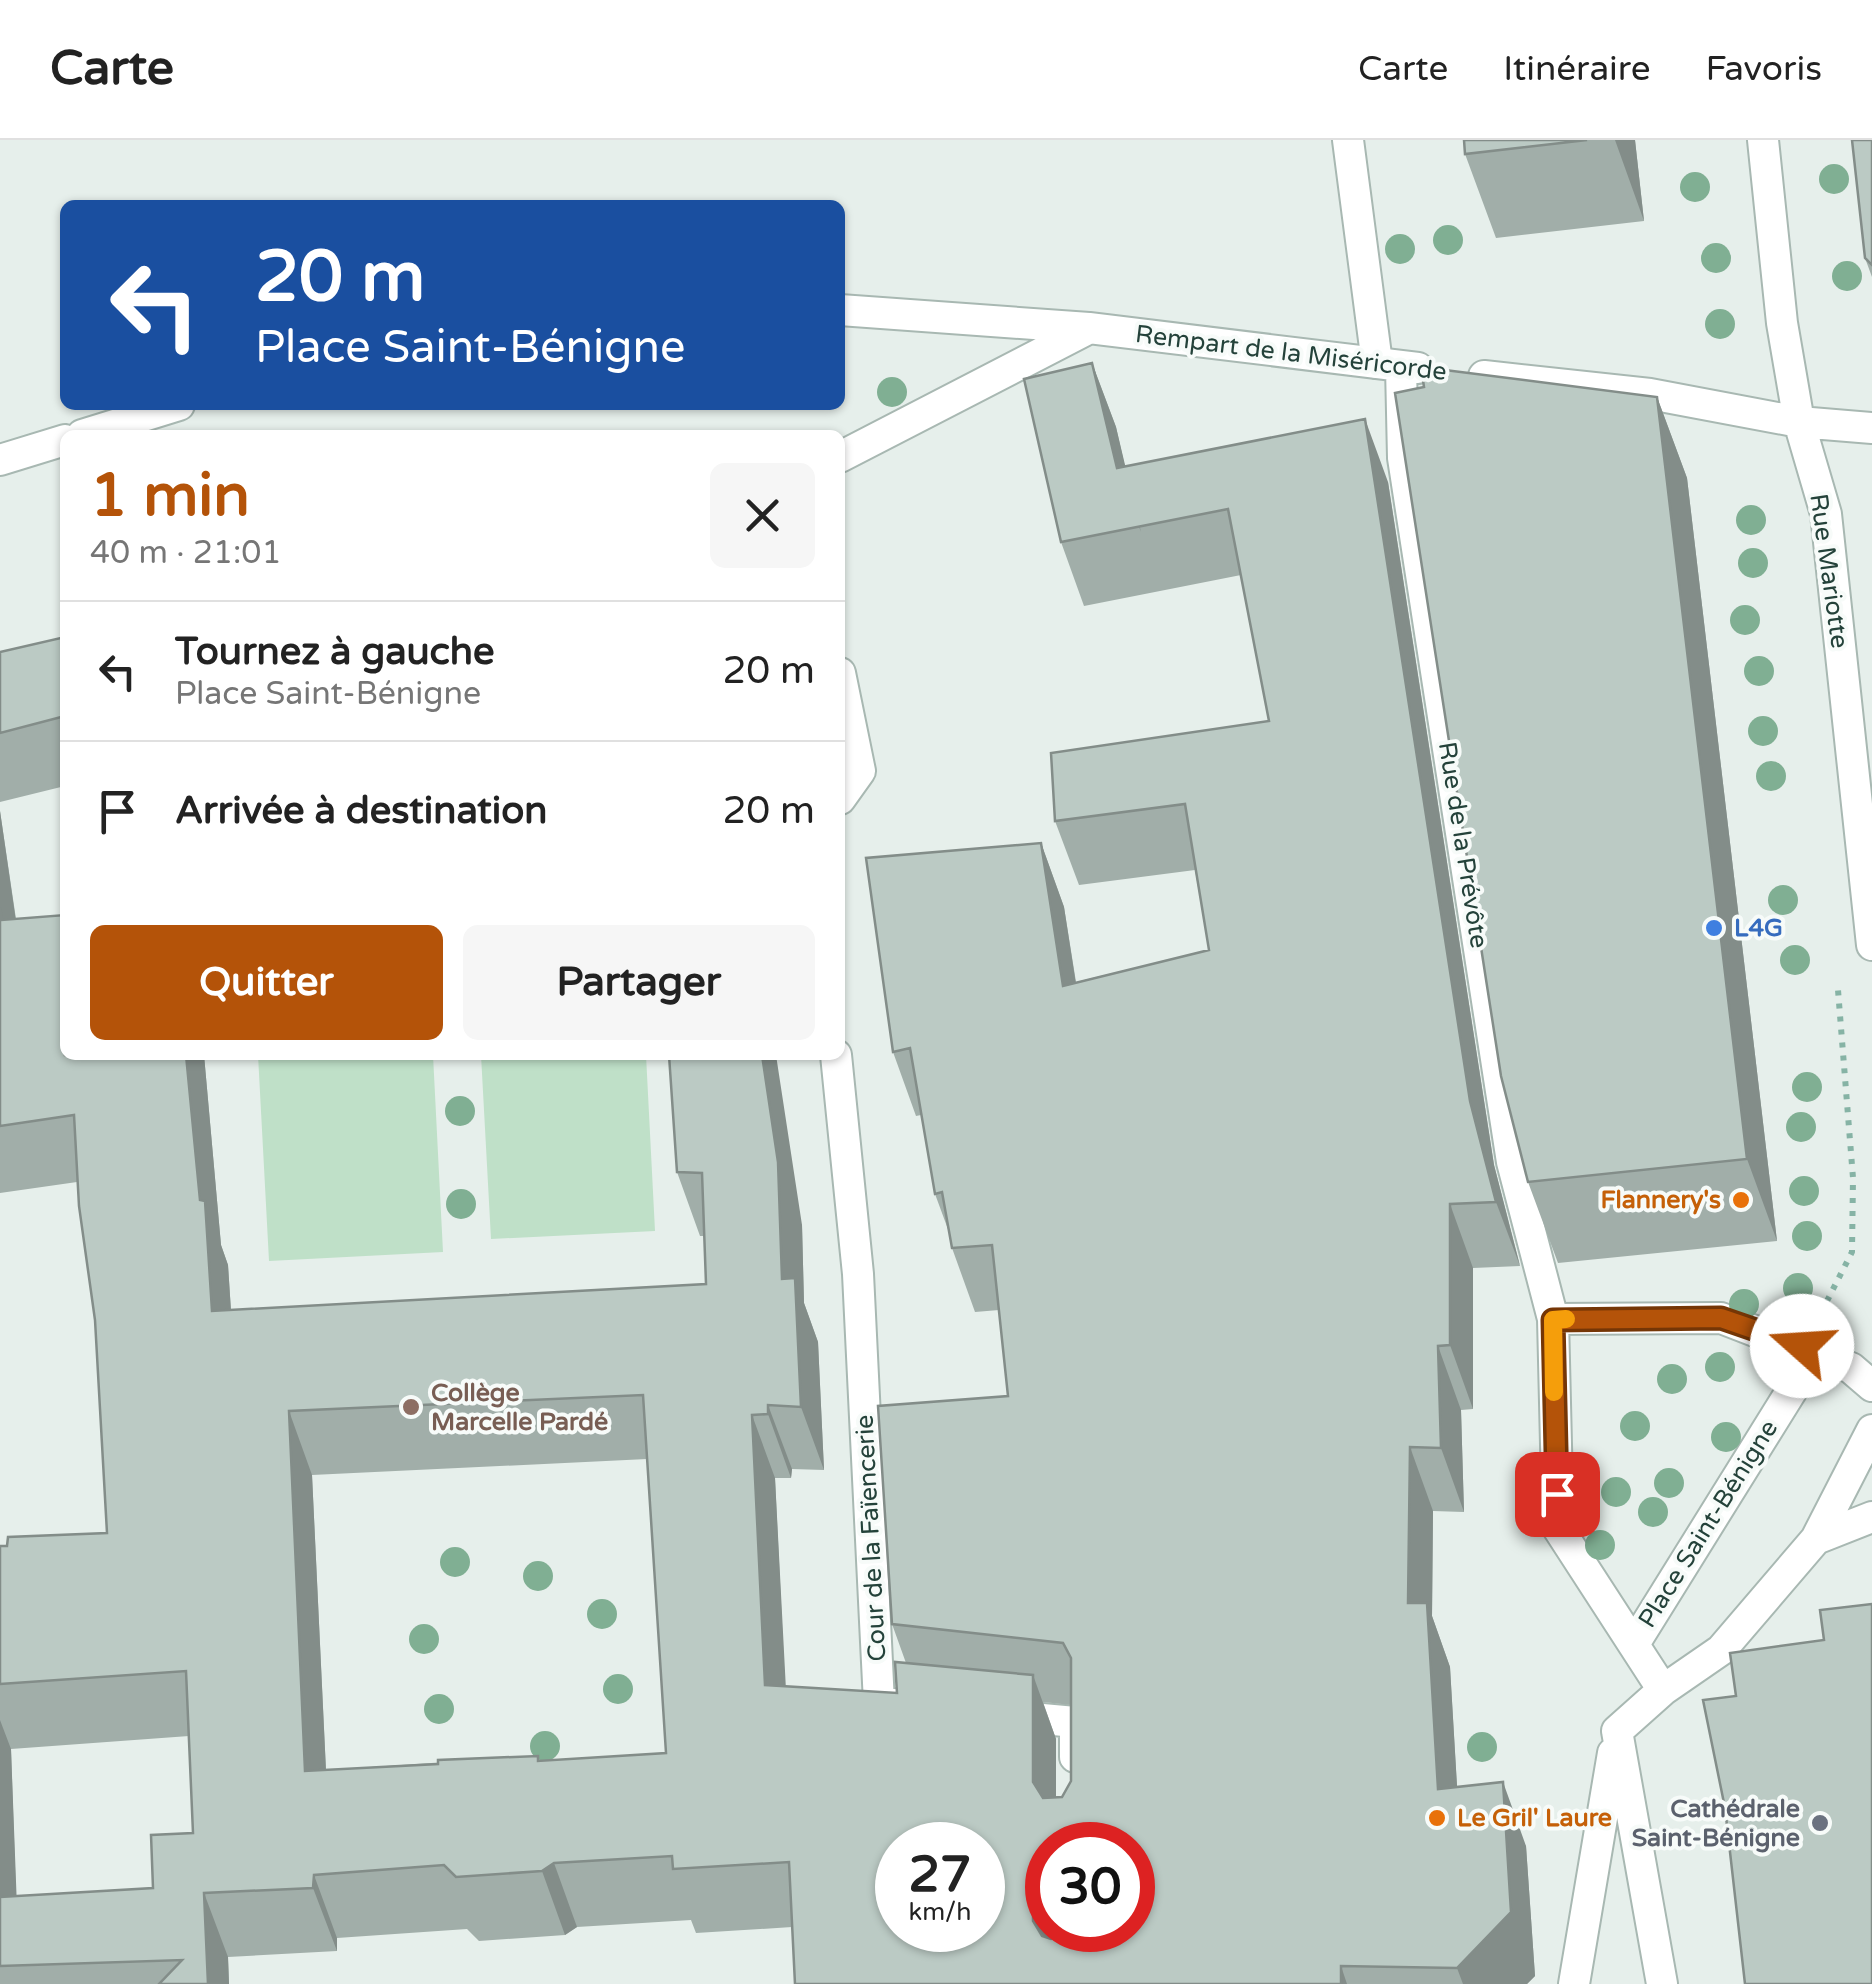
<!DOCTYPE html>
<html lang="fr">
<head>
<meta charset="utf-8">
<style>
  body { margin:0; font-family:"Varela Round",sans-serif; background:#f6f6f6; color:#222; height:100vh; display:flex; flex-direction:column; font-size:38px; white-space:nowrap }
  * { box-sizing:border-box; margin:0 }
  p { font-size:32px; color:#767676 }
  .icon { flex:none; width:55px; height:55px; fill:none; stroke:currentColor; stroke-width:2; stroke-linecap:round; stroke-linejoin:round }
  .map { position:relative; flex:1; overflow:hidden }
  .details { position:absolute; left:60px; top:290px; width:785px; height:630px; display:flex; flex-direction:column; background:#fff; border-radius:15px; box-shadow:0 2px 8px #0004 }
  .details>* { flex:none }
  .guide { position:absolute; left:60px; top:60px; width:785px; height:210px; border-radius:15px; box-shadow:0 2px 8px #0004; background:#1a4fa0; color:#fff; overflow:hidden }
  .speed { position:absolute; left:875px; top:1682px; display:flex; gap:20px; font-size:50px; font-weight:700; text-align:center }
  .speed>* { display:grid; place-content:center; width:130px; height:130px; border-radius:50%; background:#fff; box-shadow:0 2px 8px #0004; line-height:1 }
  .speed small { font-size:25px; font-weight:400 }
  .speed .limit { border:15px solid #d22; background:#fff; color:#111 }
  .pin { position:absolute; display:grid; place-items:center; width:85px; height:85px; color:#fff; margin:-42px; border-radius:20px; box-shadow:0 5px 15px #0006 }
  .me { position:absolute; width:110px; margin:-55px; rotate:289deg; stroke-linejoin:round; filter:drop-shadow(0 0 8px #0008) }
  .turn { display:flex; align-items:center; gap:35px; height:210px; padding:0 30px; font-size:45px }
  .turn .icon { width:130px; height:130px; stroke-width:2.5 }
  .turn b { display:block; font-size:70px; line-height:85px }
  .round { display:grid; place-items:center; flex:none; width:105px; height:105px; border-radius:15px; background:#f6f6f6 }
  .overview { display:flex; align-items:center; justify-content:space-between; height:170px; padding:0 30px }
  h1 { font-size:60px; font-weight:700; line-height:75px; color:#b45309 }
  .cta { display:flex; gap:20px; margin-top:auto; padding:20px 30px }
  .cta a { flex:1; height:115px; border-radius:15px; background:#b45309; color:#fff; font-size:40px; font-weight:700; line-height:115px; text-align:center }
  .cta a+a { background:#f6f6f6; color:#222 }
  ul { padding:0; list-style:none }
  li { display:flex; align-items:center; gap:30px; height:140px; padding:0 30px; border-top:2px solid #e0e0e0 }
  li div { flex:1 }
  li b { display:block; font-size:38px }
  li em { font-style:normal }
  header { display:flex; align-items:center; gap:60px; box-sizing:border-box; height:140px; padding:0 50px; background:#fff; border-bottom:2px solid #e0e0e0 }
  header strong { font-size:48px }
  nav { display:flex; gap:55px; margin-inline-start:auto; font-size:35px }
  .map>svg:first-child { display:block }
  .garden { fill:#bfe0c8 }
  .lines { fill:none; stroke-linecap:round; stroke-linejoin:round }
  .lane-casing { stroke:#a8b8b2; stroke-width:34 }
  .street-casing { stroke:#a8b8b2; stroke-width:34 }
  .path { stroke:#86b3a5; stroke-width:6; stroke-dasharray:5 8; stroke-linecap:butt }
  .lane { stroke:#fff; stroke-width:30 }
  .street { stroke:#fff; stroke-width:30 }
  .tree { fill:#80af93 }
  .wall { fill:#a1aea9; fill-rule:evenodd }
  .shaded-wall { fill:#838d89 }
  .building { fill:#bbcac4; stroke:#838d89; stroke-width:2.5; fill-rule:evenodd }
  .route-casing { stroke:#753606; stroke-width:25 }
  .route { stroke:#b45309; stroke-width:18 }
  .slow { stroke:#f59e0b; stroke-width:18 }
  .shop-dot { fill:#3f7fe0; stroke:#f7fbf9; stroke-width:4 }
  .food-dot { fill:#e8710a; stroke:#f7fbf9; stroke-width:4 }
  .education-dot { fill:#8d6e63; stroke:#f7fbf9; stroke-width:4 }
  .worship-dot { fill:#6b7280; stroke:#f7fbf9; stroke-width:4 }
  .labels { text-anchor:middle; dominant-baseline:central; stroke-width:8; stroke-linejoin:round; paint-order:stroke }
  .street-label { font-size:25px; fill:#24423a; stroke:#f7fbf9 }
  .shop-label { font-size:25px; font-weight:bold; fill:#366cbe; stroke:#f7fbf9; text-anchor:start }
  .food-label { font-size:25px; font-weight:bold; fill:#c56008; stroke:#f7fbf9; text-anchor:end }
  .education-label { font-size:25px; font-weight:bold; fill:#785e54; stroke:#f7fbf9; text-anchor:start }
  .worship-label { font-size:25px; font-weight:bold; fill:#5b616d; stroke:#f7fbf9; text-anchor:end }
</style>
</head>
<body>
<header>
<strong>Carte</strong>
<nav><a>Carte</a><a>Itinéraire</a><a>Favoris</a></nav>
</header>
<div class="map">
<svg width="1872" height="1844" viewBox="0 0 1872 1844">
  <rect width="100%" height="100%" fill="#e6efeb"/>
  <path class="garden" d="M258 915H433L443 1112 269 1121Z
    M481 915H646L655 1091 491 1099Z"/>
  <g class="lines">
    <g class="lane-casing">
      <path id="lane" d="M1348 0 1377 223"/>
    </g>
    <g class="street-casing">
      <path id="street" d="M1763 0 1782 183 1799 282 1826 374 1872 805
        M840 170 1089 188 1418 228
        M1401 227 1403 318 1512 1022 1553 1179 1558 1388 1663 1550
        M1484 236 1650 254 1799 282 1872 288
        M82 295 179 265
        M840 317 1086 190
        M0 320 65 300
        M840 533 860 631 840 659
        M836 915 858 1134 879 1563 906 1565
        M1553 1179 1721 1178 1851 1228 1872 1246
        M1816 1399 1872 1377
        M1634 1504 1815 1213
        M1011 1576 1075 1582V1617
        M1617 1591 1663 1550 1721 1510 1816 1399 1872 1290
        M1617 1591 1662 1844
        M1574 1844 1613 1613"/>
    </g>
    <path class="path" d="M1827 1161 1852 1112 1853 1038 1838 850"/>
    <use href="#lane" class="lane"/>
    <use href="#street" class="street"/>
  </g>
  <g class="tree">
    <circle cx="1834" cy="39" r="15"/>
    <circle cx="1695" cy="47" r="15"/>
    <circle cx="1448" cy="100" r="15"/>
    <circle cx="1400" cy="109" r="15"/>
    <circle cx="1716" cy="118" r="15"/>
    <circle cx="1847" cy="136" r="15"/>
    <circle cx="1720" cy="184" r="15"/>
    <circle cx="892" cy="252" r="15"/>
    <circle cx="1751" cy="380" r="15"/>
    <circle cx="1753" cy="423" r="15"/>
    <circle cx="1745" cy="480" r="15"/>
    <circle cx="1759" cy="531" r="15"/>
    <circle cx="1763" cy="591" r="15"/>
    <circle cx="1771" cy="636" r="15"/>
    <circle cx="1783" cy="760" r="15"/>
    <circle cx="1795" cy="820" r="15"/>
    <circle cx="1807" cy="947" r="15"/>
    <circle cx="460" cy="971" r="15"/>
    <circle cx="1801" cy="987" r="15"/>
    <circle cx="1804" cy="1051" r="15"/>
    <circle cx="461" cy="1064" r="15"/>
    <circle cx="1807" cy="1096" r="15"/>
    <circle cx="1798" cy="1148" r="15"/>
    <circle cx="1744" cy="1164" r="15"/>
    <circle cx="1720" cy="1227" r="15"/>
    <circle cx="1672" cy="1239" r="15"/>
    <circle cx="1635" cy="1286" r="15"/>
    <circle cx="1726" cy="1297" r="15"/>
    <circle cx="1669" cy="1343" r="15"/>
    <circle cx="1616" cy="1352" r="15"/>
    <circle cx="1653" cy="1372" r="15"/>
    <circle cx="1600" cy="1405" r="15"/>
    <circle cx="455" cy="1422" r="15"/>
    <circle cx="538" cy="1436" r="15"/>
    <circle cx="602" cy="1474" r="15"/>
    <circle cx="424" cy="1499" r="15"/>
    <circle cx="618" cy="1549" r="15"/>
    <circle cx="439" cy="1569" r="15"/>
    <circle cx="545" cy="1606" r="15"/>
    <circle cx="1482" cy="1607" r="15"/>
  </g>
  <path class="wall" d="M1464 0H1635L1644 81 1496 98 1465 14Z
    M1872 0V137L1865 118Z
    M1092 223 1116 287 1125 327 1388 342 1494 1025 1520 1126 1473 1128V1269L1461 1270 1464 1372 1433 1371 1432 1476 1450 1527 1457 1647 1526 1706 1535 1836 1527 1844H795L792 1787 696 1793 691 1780 577 1787 565 1795 479 1801 467 1789 337 1798V1811L228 1817 229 1844H0V1406L107 1393 95 1180 77 1042 0 1053V671L16 779 65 915H204L221 1105 228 1125 231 1170 706 1144 705 1096H700L677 1032 669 915 802 1085 804 1163 818 1202 824 1330 792 1329 791 1338H775L785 1546 897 1553 906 1523 892 1484 1008 1256 999 1170 975 1172 952 1108 949 1092 935 1054 921 975 916 976 893 912 1041 703 1064 767 1076 842 1209 810 1195 730 1079 745 1055 681 1269 581 1241 435 1084 466 1061 402ZM647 1319 666 1613 540 1621 538 1616 326 1630 312 1335ZM1043 1562 1071 1565V1641L1062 1657H1056V1599ZM189 1596 193 1693 153 1748 16 1756 11 1609ZM1048 1705H1132L1062 1796 1056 1797V1790H1048Z
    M1657 257 1687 338 1777 1101 1558 1123 1528 1042Z
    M65 497V646L0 662V512Z"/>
  <path class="shaded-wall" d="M1615 0H1635L1644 81Z
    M1092 223 1116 287 1141 392 1117 328Z
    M1657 257 1687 338 1777 1101 1747 1019Z
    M1365 279 1388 342 1494 1025 1520 1126 1496 1062 1470 961Z
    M0 671 25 844 2 780 0 768Z
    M1041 703 1064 767 1086 909 1063 846Z
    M186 915H204L221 1105 228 1125 235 1234 212 1171 200 1060Z
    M762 915H776L802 1085 804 1163 818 1202 824 1330 801 1267 782 1139Z
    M1450 1064 1473 1128V1269L1450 1205Z
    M1438 1206 1461 1270 1464 1372 1441 1308Z
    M768 1265 792 1329 791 1338 768 1274Z
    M289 1271 312 1335 329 1695 305 1631Z
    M752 1275 775 1338 789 1608 765 1545Z
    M1410 1307 1433 1371 1432 1476 1450 1527 1461 1713 1438 1649 1408 1463Z
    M1033 1535 1056 1599V1705L1033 1642Z
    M0 1580 11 1609 19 1821 0 1770Z
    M1503 1642 1526 1706 1535 1836 1527 1844H1463L1457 1828Z
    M1043 1710 1048 1721V1790H1056V1844L1033 1781V1726Z
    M554 1723 577 1787 565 1795 542 1731Z
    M314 1735 337 1798V1811L313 1748Z
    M204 1753 228 1817 229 1844H208Z
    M1341 1826 1347 1844H1341Z"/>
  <path class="building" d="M1464 0H1587L1465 14Z
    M1852 0H1872V125L1865 118Z
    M1092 223 1117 328 1365 279 1470 961 1496 1062 1450 1064V1205L1438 1206 1441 1308 1410 1307 1408 1463H1427L1438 1649 1503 1642 1511 1772 1457 1828 1341 1826V1844H795L789 1722 673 1729 672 1716 554 1723 542 1731 456 1737 444 1725 314 1735 313 1748 204 1753 208 1844H159L182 1820 0 1826V1757L153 1748 151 1695 193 1693 186 1531 0 1544V1406H7L8 1397 107 1393 95 1180 79 1066 74 975 0 986V768L2 780 65 775V915H186L200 1060 205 1061 212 1171 706 1144 702 1033 677 1032 669 915H762L778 1022 782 1139 795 1138 801 1267 768 1265V1274L752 1275 765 1545 897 1553 895 1522 1033 1535V1642L1043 1658 1062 1657 1071 1641V1518L1063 1503 892 1484 878 1266 1008 1256 992 1105 952 1108 942 1052 935 1054 910 908 893 912 866 718 1041 703 1063 846 1209 810 1185 664 1055 681 1051 613 1269 581 1228 369 1061 402 1024 239ZM643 1255 666 1613 538 1621V1616L438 1620V1624L305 1631 289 1271ZM898 1705H982V1790H898ZM1048 1705H1132V1790H1065L1062 1796 1051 1799 1042 1796 1033 1781V1726L1043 1710H1048Z
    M1421 227 1657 257 1747 1019 1528 1042 1501 936 1395 253 1424 247Z
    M65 497V576L0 593V512Z
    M1872 1464V1844H1745L1725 1668 1703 1560 1736 1556 1730 1513 1824 1500 1820 1470Z"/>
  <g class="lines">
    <g class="route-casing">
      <path id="route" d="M1557 1354 1553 1180 1721 1178 1802 1206"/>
    </g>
    <use href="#route" class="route"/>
    <path class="slow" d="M1554 1252 1553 1180 1566 1179"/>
  </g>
  <circle class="shop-dot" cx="1714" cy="788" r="10"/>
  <g class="food-dot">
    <circle cx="1741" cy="1060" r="10"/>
    <circle cx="1437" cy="1678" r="10"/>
  </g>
  <circle class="education-dot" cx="411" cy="1267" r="10"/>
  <circle class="worship-dot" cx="1820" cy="1683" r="10"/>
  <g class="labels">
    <g class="street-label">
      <text transform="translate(1291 213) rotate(7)">Rempart de la Miséricorde</text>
      <text transform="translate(1829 431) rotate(82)">Rue Mariotte</text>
      <text transform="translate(1463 705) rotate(81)">Rue de la Prévôte</text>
      <text transform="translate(1708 1384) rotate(-58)">Place Saint-Bénigne</text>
      <text transform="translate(871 1398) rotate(-93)">Cour de la Faïencerie</text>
    </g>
    <g class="shop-label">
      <text x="1734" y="788">L4G</text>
    </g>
    <g class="food-label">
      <text x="1721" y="1060">Flannery's</text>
      <text x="1457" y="1678" text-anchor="start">Le Gril' Laure</text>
    </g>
    <g class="education-label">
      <text x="431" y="1253">Collège<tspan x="431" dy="29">Marcelle Pardé</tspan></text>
    </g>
    <g class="worship-label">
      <text x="1800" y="1669">Cathédrale<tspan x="1800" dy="29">Saint-Bénigne</tspan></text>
    </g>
  </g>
</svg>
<div class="speed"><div>27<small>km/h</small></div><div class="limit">30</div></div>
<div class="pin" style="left:1557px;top:1354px;background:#d93025"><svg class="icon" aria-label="arrive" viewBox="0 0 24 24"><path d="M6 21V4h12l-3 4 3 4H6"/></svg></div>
<svg class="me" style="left:1802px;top:1206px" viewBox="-20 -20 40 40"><circle r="19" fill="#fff"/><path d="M0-13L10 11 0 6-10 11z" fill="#b45309"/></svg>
<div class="guide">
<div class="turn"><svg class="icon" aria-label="left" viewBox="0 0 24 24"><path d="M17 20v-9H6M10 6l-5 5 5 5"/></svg><div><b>20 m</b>Place Saint-Bénigne</div></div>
</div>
<section class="details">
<div class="overview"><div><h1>1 min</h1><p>40 m · 21:01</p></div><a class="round"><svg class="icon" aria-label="close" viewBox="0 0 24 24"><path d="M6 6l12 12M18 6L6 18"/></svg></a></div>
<ul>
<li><svg class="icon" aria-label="left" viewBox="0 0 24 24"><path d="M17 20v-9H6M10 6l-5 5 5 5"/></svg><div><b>Tournez à gauche</b><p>Place Saint-Bénigne</p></div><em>20 m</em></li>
<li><svg class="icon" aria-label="arrive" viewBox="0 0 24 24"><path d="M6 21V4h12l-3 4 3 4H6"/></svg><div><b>Arrivée à destination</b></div><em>20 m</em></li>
</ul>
<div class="cta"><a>Quitter</a><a>Partager</a></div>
</section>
</div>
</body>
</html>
